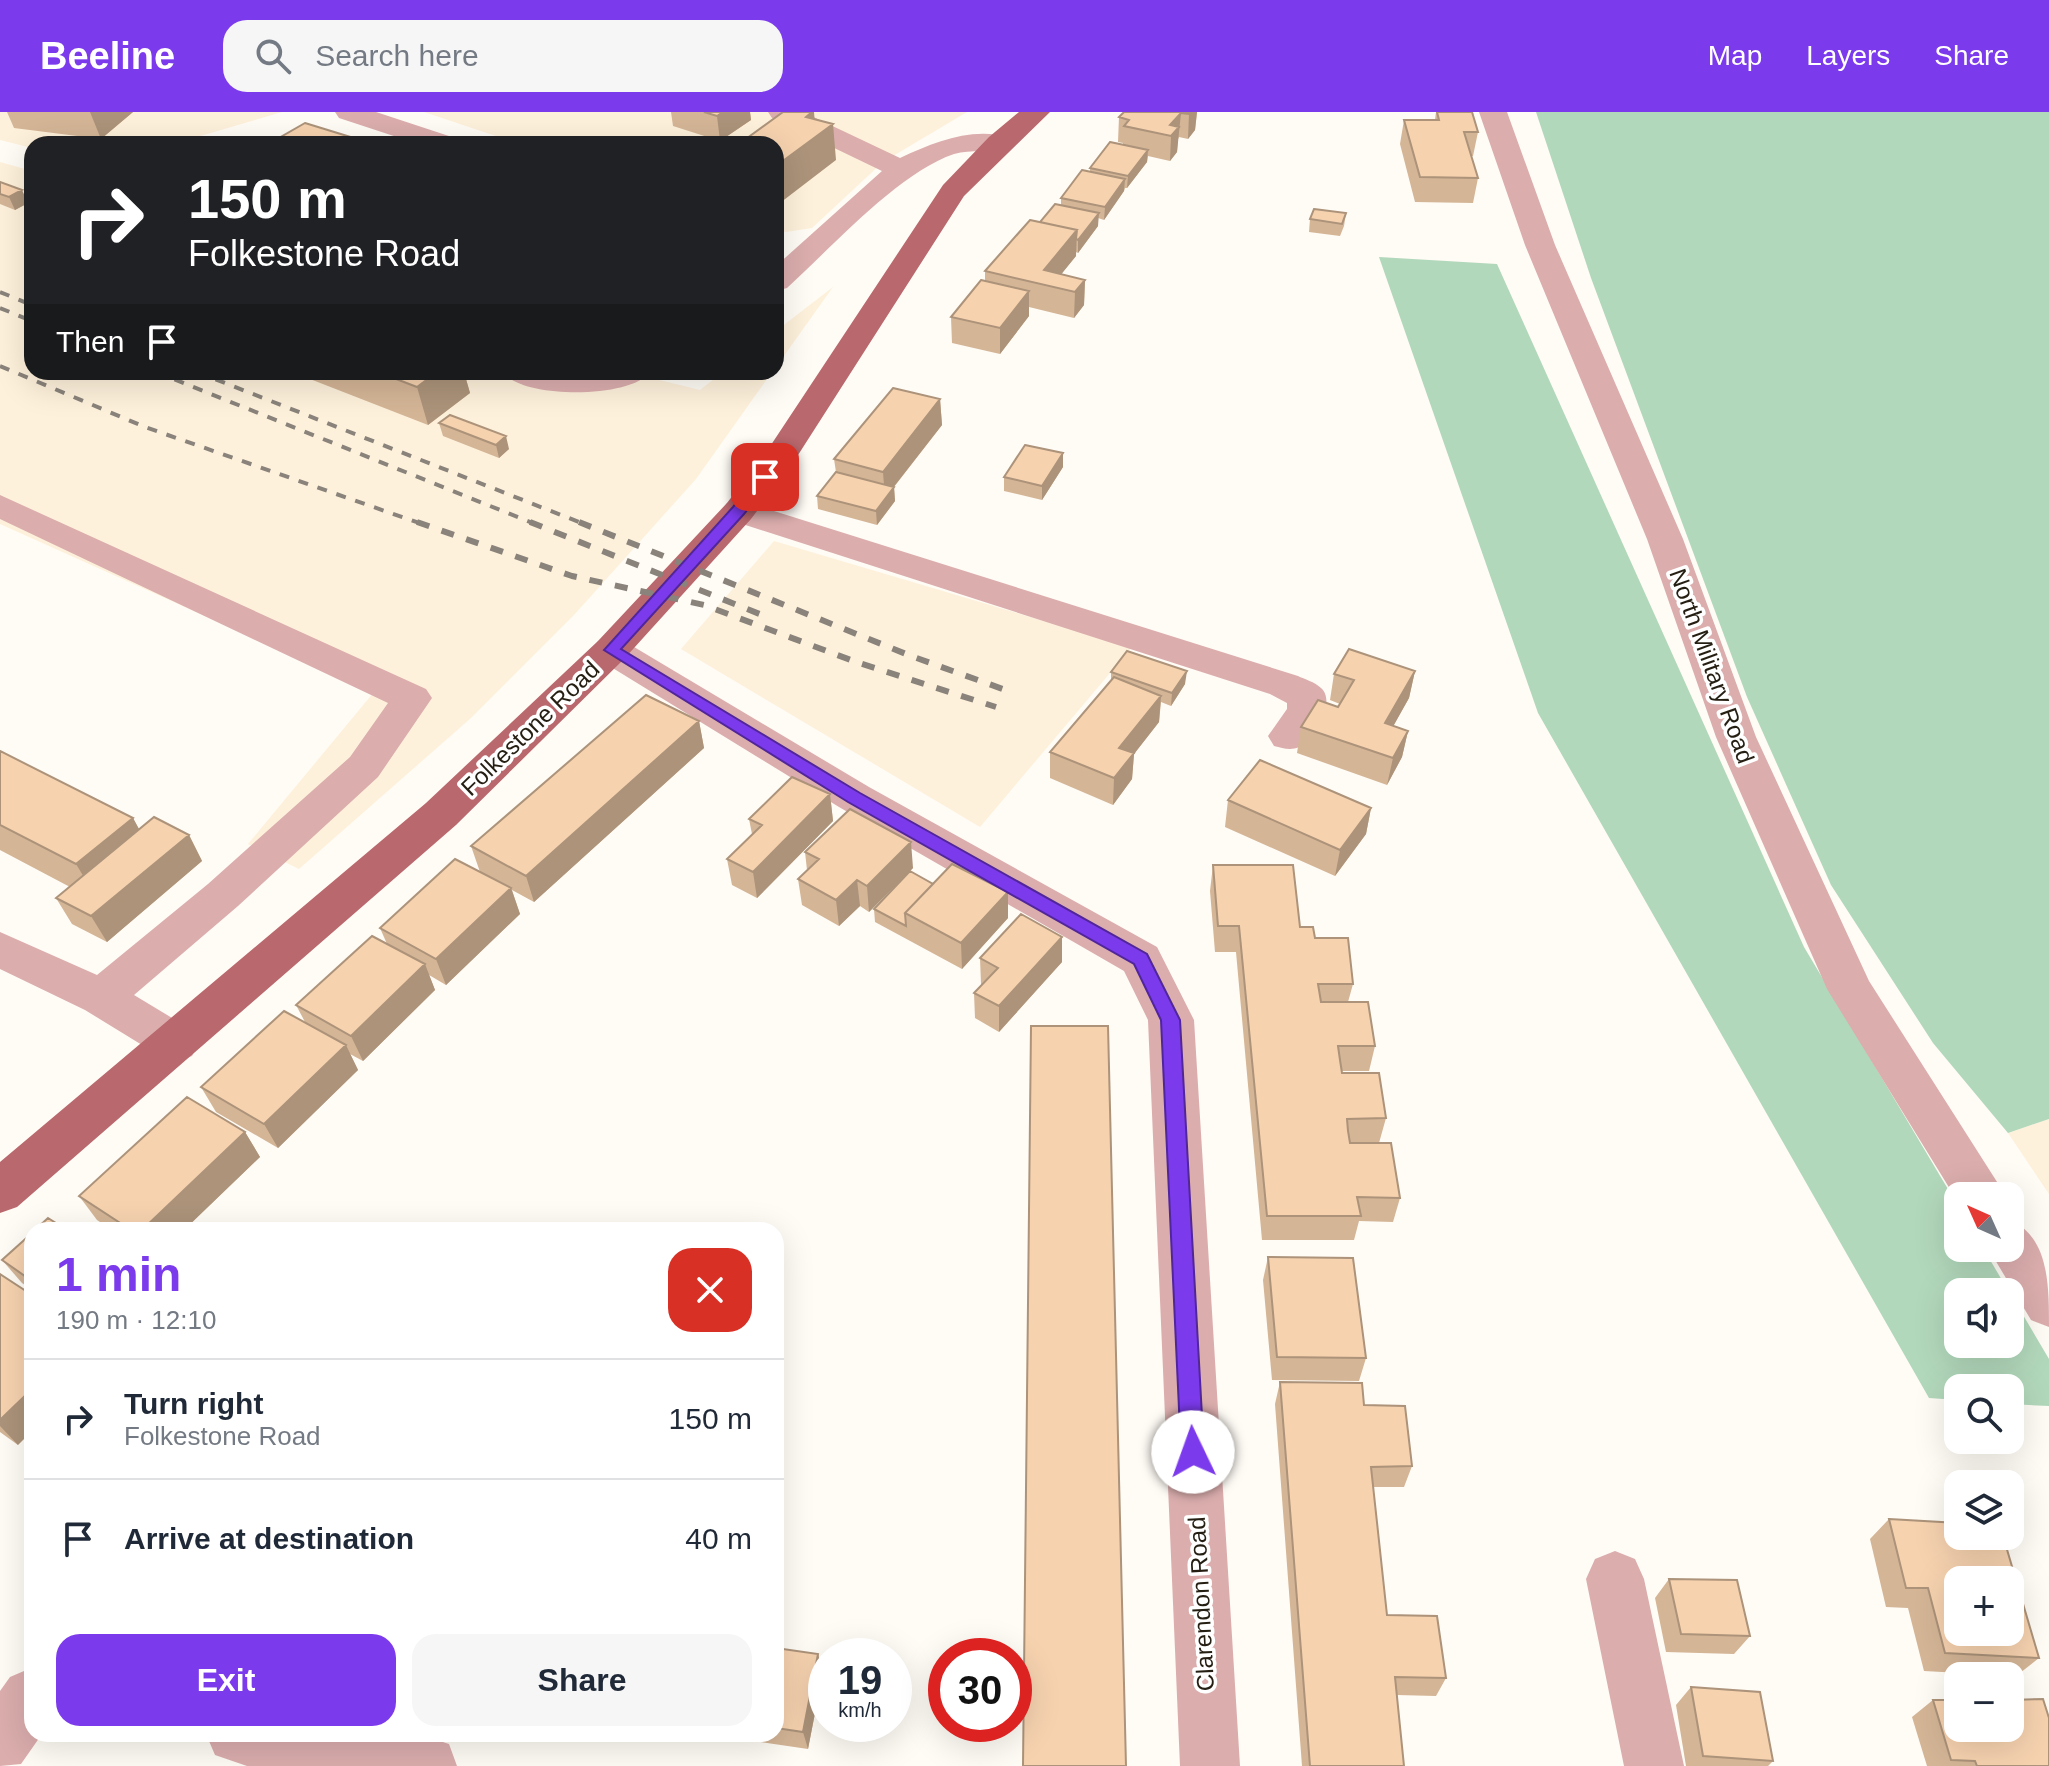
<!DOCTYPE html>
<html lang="en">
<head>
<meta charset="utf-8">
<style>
  body { margin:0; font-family:Helvetica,sans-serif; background:#f6f6f7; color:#1f2937; height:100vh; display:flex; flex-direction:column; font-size:30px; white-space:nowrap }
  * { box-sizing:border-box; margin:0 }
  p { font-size:26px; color:#747a83 }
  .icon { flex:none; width:44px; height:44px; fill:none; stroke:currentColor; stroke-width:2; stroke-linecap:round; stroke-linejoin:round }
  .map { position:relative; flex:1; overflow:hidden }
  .side { position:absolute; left:24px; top:1110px; width:760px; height:520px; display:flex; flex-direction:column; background:#fff; border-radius:24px; box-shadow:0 8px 32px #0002 }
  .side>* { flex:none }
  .top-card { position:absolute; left:24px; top:24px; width:760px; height:244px; border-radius:24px; box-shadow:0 8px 32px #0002; background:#202124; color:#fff; overflow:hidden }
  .needle { width:52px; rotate:315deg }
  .fabs { position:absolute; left:1944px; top:1070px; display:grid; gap:16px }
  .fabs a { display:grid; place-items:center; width:80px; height:80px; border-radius:16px; background:#fff; box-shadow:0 8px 32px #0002; font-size:40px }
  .speed { position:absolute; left:808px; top:1526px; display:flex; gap:16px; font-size:40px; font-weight:700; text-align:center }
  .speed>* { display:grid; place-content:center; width:104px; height:104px; border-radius:50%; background:#fff; box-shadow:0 8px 32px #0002; line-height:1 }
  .speed small { font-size:20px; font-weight:400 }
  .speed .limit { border:12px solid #d22; background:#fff; color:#111 }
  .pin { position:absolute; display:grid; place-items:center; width:68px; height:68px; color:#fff; margin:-34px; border-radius:16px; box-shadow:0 4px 12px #0006 }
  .me { position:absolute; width:88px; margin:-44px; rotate:357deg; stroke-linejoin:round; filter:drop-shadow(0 0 6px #0008) }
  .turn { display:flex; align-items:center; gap:28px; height:168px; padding:0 32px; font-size:36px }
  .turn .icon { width:104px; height:104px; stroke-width:2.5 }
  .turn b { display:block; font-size:56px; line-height:68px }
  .then { display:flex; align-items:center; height:76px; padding:0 32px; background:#0003; gap:16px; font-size:30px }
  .round { display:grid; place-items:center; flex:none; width:84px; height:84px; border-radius:24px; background:#f6f6f7 }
  .overview { display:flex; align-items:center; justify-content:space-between; height:136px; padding:0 32px }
  h1 { font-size:48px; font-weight:600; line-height:60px; color:#7c3aed }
  .button { display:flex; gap:16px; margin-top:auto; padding:16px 32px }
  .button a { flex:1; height:92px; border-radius:24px; background:#7c3aed; color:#fff; font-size:32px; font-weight:600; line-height:92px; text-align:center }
  .button a+a { background:#f6f6f7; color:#1f2937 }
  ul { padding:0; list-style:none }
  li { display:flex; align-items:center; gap:24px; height:120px; padding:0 32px; border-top:2px solid #e0e1e3 }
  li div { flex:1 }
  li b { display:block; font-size:30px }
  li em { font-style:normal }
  header { display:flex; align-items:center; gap:48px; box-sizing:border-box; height:112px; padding:0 40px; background:#7c3aed; color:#fff }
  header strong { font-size:38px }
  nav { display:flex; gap:44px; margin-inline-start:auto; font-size:28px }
  .search { width:560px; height:72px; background:#f6f6f7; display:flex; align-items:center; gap:20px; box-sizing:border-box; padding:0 28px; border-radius:24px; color:#747a83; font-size:30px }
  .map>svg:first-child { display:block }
  .built { fill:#fef1db }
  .green { fill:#b2d8bb }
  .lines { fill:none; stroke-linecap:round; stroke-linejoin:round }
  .minor { fill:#dbadad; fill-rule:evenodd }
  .major { fill:#b9686d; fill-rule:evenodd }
  .rail-far1 { stroke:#89837b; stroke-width:4; stroke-dasharray:10 10; stroke-linecap:butt }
  .rail { stroke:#89837b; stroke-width:6; stroke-dasharray:13 13; stroke-linecap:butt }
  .wall { fill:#d4b596 }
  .shaded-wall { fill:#ac937a }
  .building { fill:#f6d2af; stroke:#ac937a; stroke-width:2; fill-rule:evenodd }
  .route { fill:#7c3aed; stroke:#51269a; stroke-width:2 }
  .labels { text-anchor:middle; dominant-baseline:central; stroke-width:7; stroke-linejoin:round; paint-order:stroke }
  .street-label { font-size:24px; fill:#251e13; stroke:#fff }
</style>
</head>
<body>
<header>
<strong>Beeline</strong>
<div class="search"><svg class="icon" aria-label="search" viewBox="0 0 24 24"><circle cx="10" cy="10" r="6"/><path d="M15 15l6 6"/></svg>Search here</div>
<nav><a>Map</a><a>Layers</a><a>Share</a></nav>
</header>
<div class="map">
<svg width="2049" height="1654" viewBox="0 0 2049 1654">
  <rect width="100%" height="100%" fill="#fffbf5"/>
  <path class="built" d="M0 0H282L173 32H32V36L0 28Z
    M424 0H967L883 50 812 116 786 120 776 117V32H520Z
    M0 50 32 59V260H627L700 278 723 260H772L696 367 574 503 471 606 299 757 248 732 374 580 0 412Z
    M833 175 776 255V219Z
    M774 429 1132 535 980 715 681 537Z
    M2049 1007V1082L2008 1021Z"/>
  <path class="green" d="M1536 0H2049V1007L2008 1021 1933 931 1831 773 1747 585 1591 166Z
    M1379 145 1497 152 1804 835 1958 1094V1136H1983L2009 1180H1958V1232H2010V1181L2049 1247V1294L2010 1292V1276H1958V1288L1929 1286 1538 601Z"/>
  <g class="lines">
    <path class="minor" d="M335 0H376L455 26 459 32H418L339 6Z
      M768 0H803L900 46C935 30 970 15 1009 25L1013 31 1009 37C991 41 971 37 954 42 898 61 831 136 787 176L776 179V154L882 59 772 6Z
      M1479 0H1507L1555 133 1683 427 1756 625 1869 869 2006 1084H1958V1090L1827 877 1716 625 1647 427 1525 133Z
      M503 260H650C631 287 521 287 503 260Z
      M0 383 426 577 432 586 378 665 238 794 134 883 192 918 199 931 192 944 176 950 160 944 85 898 0 857V820L97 863 208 772 350 645 388 591 0 407Z
      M739 388 1298 564C1304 567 1315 570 1321 576 1337 590 1314 628 1299 635 1290 639 1283 636 1274 634L1268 624 1287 597V591L1270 582 727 407 721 399 727 391Z
      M611 525 624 529 869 675 1157 835 1194 908 1240 1654H1180L1148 908 1124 859 839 695 598 547 592 538 598 529Z
      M2010 1108C2049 1125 2049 1173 2049 1215L2031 1208 1988 1136H2010Z
      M1615 1439 1635 1447 1644 1467 1684 1654H1624L1586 1467 1595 1447Z
      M31 1556 32 1622H42L21 1652 0 1654V1579L10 1565Z
      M206 1622H418L449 1632 457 1654H247L215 1643Z"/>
    <path class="major" d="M1019 0H1050L964 84 791 354 751 407 624 547 456 713 17 1095 0 1101V1050L426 691 598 529 727 391 765 342 943 73 989 25Z"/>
    <path class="rail-far1" d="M0 180 32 193
      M0 196 32 209
      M0 254 145 315 422 412
      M156 260 535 412
      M197 260 584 412"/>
    <path class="rail" d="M417 410 572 464 704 493 856 550 996 595
      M530 410 762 503
      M579 410 911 544 1011 580"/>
  </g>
  <path class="wall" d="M7 0H133L101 27 14 16Z
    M671 0H750L751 8 720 29 673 14Z
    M1124 0H1197L1195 18 1188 27 1179 25 1178 27 1177 40 1170 49 1148 44 1147 50 1127 76H1125L1124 79 1104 108 1098 106V114L1078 141 1076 140V144L1061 162 1085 168 1084 193 1074 206 1029 195V204L1000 242 952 231 951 205 985 169V159L1061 93V86L1090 60V56L1123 33V31L1118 30 1119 5Z
    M1436 0H1472L1478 20 1473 44H1471L1478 66 1473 91 1415 90 1400 32 1404 8H1435Z
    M0 70 28 91 15 98 0 92Z
    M1346 101 1344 114 1340 124 1309 120 1310 107Z
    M292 260H464L470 281 428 313Z
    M940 287 942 313 894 375 895 389 877 413 818 397 817 384 836 360 834 347Z
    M439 311 509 337 499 346 443 324Z
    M1063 341V355L1042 388 1004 379V365Z
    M1415 559 1409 586 1393 614 1408 619 1402 645 1387 673 1297 641 1301 615 1338 595 1340 592 1330 588 1334 562Z
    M1111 560 1185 572 1171 594 1161 590 1159 610 1134 642 1132 667 1113 693 1050 666V640L1111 568Z
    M699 609 704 636 534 790 512 778 520 802 446 873 429 863 435 878 363 949 350 942 358 958 278 1036 216 1000 201 975 305 910 296 893 387 832 380 816 480 760 471 734Z
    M0 639 133 706 139 718 189 723 202 749 107 830 72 812 56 786 70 775 0 738Z
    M830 682 833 709 757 786 732 773 727 747 752 722 749 707Z
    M1228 688 1371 696 1366 722 1335 764 1225 715Z
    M805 740 913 756 869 800 860 794 839 814 802 793 798 767 807 758Z
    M1213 753 1315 826 1353 872 1348 890 1375 934 1369 959H1342V961L1386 1006 1379 1031 1400 1086 1393 1110 1359 1109 1354 1128H1262L1236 840H1215L1210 779Z
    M933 772 1008 806 962 857 875 810 874 797Z
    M1062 825V850L999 920 975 906 974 881 982 873 981 872 980 846Z
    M245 1020 260 1045 184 1118H112L97 1108 79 1084Z
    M32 1121V1178L22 1171 2 1148Z
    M1268 1145 1366 1246 1359 1269 1272 1268 1263 1168Z
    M0 1162 18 1333 0 1320Z
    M1280 1270 1364 1293 1412 1354 1404 1375H1373L1387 1503 1446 1566 1436 1584 1397 1583 1404 1654H1302L1275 1292Z
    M1889 1407 2039 1546 2016 1564 1924 1559 1908 1496 1886 1495 1870 1427Z
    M1669 1467 1750 1524 1734 1542 1666 1540 1655 1486Z
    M776 1536 823 1560 808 1637 705 1622H776Z
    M1691 1575 1773 1649 1768 1654H1686L1676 1593Z
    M1933 1588 2049 1654H1927L1912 1605Z"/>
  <path class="shaded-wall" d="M90 0H133L101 27Z
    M723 0H750L751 8 720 29 717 4Z
    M812 0H814L816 24 833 12 836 48 776 94V54L806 5Z
    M1192 0H1197L1195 18 1188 27 1189 2Z
    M1181 1 1177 40 1170 49 1171 24 1170 13Z
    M1148 38 1147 50 1127 76 1128 64Z
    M1125 67 1124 79 1104 108 1105 95Z
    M22 78 28 91 15 98 9 85Z
    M1099 101 1098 114 1078 141V128Z
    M1077 118 1076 144 1051 175 1044 158Z
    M1085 168 1084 193 1074 206 1075 180Z
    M1029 179V204L1000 242V216Z
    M437 260H464L470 281 428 313 417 275Z
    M940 287 942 313 885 386 883 360Z
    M506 324 509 337 499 346 496 333Z
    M1063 341V355L1042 388V374Z
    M894 375 895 389 877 413 876 399Z
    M1187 559 1185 572 1171 594 1172 581Z
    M1415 559 1409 586 1380 638 1385 611Z
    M1161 584 1159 610 1134 642 1132 667 1113 693 1114 666 1119 636Z
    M699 609 704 636 534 790 526 764Z
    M1408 619 1402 645 1387 673 1393 646Z
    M830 682 833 709 757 786 753 760Z
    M1371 696 1366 722 1335 764 1340 738Z
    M133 706 154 744 99 790 76 752Z
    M189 723 202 749 107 830 91 804Z
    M911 730 913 756 869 800 867 774Z
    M857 768 860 794 839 814 836 788Z
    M511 776 520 802 446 873 436 847Z
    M1008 780V806L962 857 961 831Z
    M1062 825V850L999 920V894Z
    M425 852 435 878 363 949 351 924Z
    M346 933 358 958 278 1036 264 1012Z
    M245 1020 260 1045 184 1118H142Z
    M32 1277V1319L18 1333 0 1314V1308Z
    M818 1542 823 1560 808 1637 803 1620Z"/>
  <path class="building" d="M704 0H723L717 4Z
    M783 0H812L806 5 833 12 776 54V32H739Z
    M1124 0H1192L1189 2 1181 1 1170 13 1179 15 1171 24 1124 14 1129 8 1119 5Z
    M1437 0H1472L1478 20H1464L1478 66 1420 65 1404 8H1439Z
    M305 11 370 31 279 32 272 30Z
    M248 26 267 32H237Z
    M1110 30 1148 38 1128 64 1090 56Z
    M1082 58 1125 67 1105 95 1061 86Z
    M0 70 22 78 9 85 0 82Z
    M1055 92 1099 101 1078 128 1076 127 1077 118 1040 110Z
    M1314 97 1346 101 1342 112 1310 107Z
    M1030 108 1077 118 1044 158 1085 168 1075 180 985 159Z
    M981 168 1029 179 1000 216 951 205Z
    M378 260H437L417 275Z
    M893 276 940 287 883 360 834 347Z
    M450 303 506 324 496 333 439 311Z
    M1025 333 1063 341 1042 374 1004 365Z
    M836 360 894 375 876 399 817 384Z
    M1349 537 1415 559 1385 611 1408 619 1393 646 1301 615 1318 588 1338 595 1354 568 1334 562Z
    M1127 539 1187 559 1172 581 1111 560Z
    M1114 565 1161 584 1119 636 1134 641 1114 666 1050 640Z
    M646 583 699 609 526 764 471 734Z
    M0 639 133 706 76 752 0 713Z
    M1260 648 1371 696 1340 738 1228 688Z
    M792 665 830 682 753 760 727 747 762 713 749 707Z
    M850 697 911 730 867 774 857 768 836 788 798 767 819 747 805 740Z
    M154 705 189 723 91 804 56 786Z
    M455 747 511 776 436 847 380 816Z
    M952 752 1008 780 961 831 905 801Z
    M1213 753H1293L1300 815H1313L1315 826H1348L1353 872H1318L1321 890H1368L1375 934H1338L1340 948 1342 961H1379L1386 1006 1347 1007 1348 1019 1350 1031H1391L1400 1086 1357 1085 1361 1104H1267L1239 814H1218Z
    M910 759 933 772 905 801 906 814 874 797Z
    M1021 802 1062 825 999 894 974 881 998 856 980 846Z
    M372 824 425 852 351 924 296 893Z
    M284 899 346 933 264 1012 201 975Z
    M1031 914H1108L1126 1654H1023Z
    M187 985 245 1020 142 1118H131L79 1084Z
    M48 1106 67 1118H35Z
    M32 1121V1169L2 1148Z
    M1268 1145 1353 1146 1366 1246 1277 1245Z
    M0 1162 32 1183V1277L0 1308Z
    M1280 1270 1362 1271 1364 1293 1405 1294 1412 1354 1371 1355 1387 1503 1437 1504 1446 1566 1395 1565 1404 1654H1310Z
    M1889 1407 1958 1411V1424H2003L2039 1546 1945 1541 1928 1476H1906ZM1958 1468H2010V1520H1958Z
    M1669 1467 1737 1468 1750 1524 1681 1522Z
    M776 1536 818 1542 803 1620 776 1616Z
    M1691 1575 1760 1580 1773 1649 1703 1644Z
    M2043 1587 2049 1606V1654H1977L1975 1649 1951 1648 1933 1588H1958V1616H2010V1588Z"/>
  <path class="route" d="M765 360 773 365 744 402 621 537 860 681 1147 842 1180 908 1204 1340 1201 1347 1193 1350 1185 1347 1181 1340 1161 908 1134 852 848 690 604 538 733 395 760 362Z"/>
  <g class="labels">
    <g class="street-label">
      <text transform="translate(1712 554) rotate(70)">North Military Road</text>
      <text transform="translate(530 616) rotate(-44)">Folkestone Road</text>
      <text transform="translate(1201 1492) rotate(-93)">Clarendon Road</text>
    </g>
  </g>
</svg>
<div class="fabs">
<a><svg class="needle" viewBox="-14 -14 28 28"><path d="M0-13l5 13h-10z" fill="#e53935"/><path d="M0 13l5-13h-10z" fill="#747a83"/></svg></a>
<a><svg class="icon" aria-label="sound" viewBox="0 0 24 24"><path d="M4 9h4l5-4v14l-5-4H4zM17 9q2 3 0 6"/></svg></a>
<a><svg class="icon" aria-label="search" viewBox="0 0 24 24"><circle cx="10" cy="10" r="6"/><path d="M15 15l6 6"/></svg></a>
<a><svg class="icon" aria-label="layers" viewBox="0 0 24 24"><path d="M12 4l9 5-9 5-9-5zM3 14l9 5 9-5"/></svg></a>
<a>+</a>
<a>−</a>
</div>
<div class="speed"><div>19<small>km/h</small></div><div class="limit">30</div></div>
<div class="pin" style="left:765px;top:365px;background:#d93025"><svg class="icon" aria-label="arrive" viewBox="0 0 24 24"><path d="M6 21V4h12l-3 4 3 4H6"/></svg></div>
<svg class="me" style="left:1193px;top:1340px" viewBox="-20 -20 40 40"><circle r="19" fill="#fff"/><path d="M0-13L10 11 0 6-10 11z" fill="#7c3aed"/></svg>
<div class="top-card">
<div class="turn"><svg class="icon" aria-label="right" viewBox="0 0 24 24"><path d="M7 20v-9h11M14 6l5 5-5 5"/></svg><div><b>150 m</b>Folkestone Road</div></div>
<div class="then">Then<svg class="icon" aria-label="arrive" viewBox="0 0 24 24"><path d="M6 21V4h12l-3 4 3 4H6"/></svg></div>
</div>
<section class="side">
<div class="overview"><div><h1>1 min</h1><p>190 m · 12:10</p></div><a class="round" style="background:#d93025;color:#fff"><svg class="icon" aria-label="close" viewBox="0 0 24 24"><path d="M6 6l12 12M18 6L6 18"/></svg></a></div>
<ul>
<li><svg class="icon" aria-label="right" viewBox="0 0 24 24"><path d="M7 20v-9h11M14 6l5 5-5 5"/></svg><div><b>Turn right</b><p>Folkestone Road</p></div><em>150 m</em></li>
<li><svg class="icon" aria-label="arrive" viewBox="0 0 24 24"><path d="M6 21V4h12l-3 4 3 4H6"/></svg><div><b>Arrive at destination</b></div><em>40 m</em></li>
</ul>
<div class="button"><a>Exit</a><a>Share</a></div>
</section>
</div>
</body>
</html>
